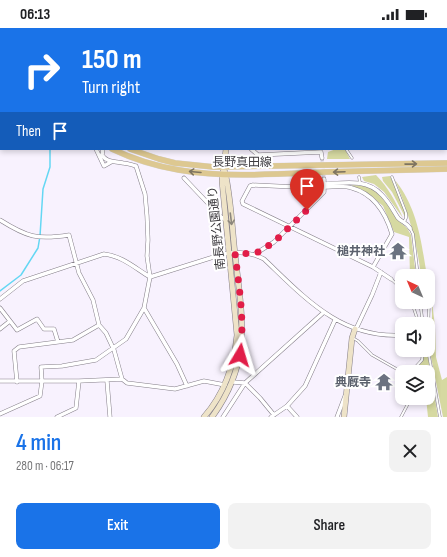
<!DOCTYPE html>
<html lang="en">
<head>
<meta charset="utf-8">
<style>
  body { margin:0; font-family:"Sofia Sans Condensed","Noto Sans JP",sans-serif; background:#f2f2f2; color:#202124; height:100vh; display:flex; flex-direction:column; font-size:15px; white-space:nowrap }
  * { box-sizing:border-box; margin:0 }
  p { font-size:13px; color:#757577 }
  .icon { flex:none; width:22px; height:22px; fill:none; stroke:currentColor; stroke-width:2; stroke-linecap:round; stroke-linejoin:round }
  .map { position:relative; height:389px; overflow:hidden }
  .details { display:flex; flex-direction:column; background:#fff; flex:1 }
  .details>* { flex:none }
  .hud { position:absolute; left:0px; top:0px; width:447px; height:122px; box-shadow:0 2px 6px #0003; background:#1a73e8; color:#fff; overflow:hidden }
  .needle { width:26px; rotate:316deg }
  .tools { position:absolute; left:395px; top:241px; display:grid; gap:8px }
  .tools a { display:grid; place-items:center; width:40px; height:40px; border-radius:8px; background:#fff; box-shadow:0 2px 6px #0003; font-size:20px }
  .pin { position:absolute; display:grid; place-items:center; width:34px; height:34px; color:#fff; margin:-41px -17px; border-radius:50% 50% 50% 0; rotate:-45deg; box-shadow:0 0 4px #0007 }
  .pin .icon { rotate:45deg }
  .me { position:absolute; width:44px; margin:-22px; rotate:7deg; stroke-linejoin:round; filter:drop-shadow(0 0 3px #0008) }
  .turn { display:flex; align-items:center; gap:14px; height:84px; padding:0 16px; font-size:18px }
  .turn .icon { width:52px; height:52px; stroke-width:2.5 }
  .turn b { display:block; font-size:28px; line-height:34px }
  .then { display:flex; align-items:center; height:38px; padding:0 16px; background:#0003; gap:8px; font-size:15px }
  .round { display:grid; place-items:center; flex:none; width:42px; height:42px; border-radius:8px; background:#f2f2f2 }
  .overview { display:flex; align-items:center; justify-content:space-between; height:68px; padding:0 16px }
  h1 { font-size:24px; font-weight:600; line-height:30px; color:#1a73e8 }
  .cta { display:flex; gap:8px; margin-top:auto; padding:8px 16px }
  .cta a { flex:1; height:46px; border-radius:8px; background:#1a73e8; color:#fff; font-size:16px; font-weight:600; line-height:46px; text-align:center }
  .cta a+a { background:#f2f2f2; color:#202124 }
  .status { display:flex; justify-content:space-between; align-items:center; height:28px; padding:0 20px; background:#fff; direction:ltr }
  .status svg { height:11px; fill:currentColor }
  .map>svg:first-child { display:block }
  .green { fill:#d6d9a1 }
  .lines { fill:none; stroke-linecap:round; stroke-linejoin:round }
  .stream { stroke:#64d7f3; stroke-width:1.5 }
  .street-tunnel { stroke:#d3ced8; stroke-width:3.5; stroke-dasharray:3.5 2; stroke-linecap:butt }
  .lane-casing { stroke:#847e88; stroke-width:3 }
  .street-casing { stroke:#847e88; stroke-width:4.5 }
  .secondary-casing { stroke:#847e88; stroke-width:6 }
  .primary-casing { stroke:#d5d4d5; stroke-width:6 }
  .lane { stroke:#fff; stroke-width:2 }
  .street { stroke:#fff; stroke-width:3.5 }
  .secondary { stroke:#eee3c8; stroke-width:5 }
  .primary { stroke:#ddc891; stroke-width:5.5 }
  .oneway { stroke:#7e7460 }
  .oneway2 { stroke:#8d877d }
  .route { stroke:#e11d48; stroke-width:7; stroke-dasharray:0 12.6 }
  .labels { text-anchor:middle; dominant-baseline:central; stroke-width:4; stroke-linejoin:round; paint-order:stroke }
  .street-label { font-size:12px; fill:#3e3c40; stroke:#fff }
  .worship-label { font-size:12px; font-weight:bold; fill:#5b616d; stroke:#fff; text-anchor:end }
</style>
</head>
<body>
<div class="status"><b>06:13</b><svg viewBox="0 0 49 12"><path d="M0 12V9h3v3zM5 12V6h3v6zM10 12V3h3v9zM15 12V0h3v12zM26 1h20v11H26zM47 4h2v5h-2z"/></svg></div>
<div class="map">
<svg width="447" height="389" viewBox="0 0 447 389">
  <rect width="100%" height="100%" fill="#f8f2fe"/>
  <path class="green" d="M336 121H345L350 131H327L328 124Z
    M376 147C388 159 396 174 403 190L384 164 374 156 364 153 362 149Z
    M390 148 400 170 406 188 405 189 392 164 383 153 382 149Z
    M395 152C418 181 421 213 427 248H421C417 214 408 183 395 152Z
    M351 157 366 158 374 162 380 167 401 195 407 200 411 207 416 248H410L409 209 394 204 383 178 369 166Z
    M432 273 435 299 436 329 442 352 447 349V389H443L429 319 432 309Z
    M424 322H427L438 389H428L426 370H428V344H421L418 339 423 332Z"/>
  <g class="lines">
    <path class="stream" d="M0 263 21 247 38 220 40 208 43 161 50 139V121"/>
    <path class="street-tunnel" d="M322 130 324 151"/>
    <g class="lane-casing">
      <path id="lane" d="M346 121 352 130
        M359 149 360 155
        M392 149 406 185V190L404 194
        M410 200 413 206 418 248
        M391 251 402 261
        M412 274 414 281 419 296
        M420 274 423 296
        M428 305 429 275 431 271
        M353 310 358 313 372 327 402 344
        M428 322 440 389
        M411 344 422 332 423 322
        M401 389 411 370"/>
    </g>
    <g class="street-casing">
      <path id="street" d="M57 0 60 1
        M96 121 104 138 111 134
        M251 121 258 127 321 124 322 130
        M184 150 221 189 226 192
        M324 151V156C344 155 367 150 382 167 389 174 393 182 398 190 402 194 407 195 410 200
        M0 192C27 209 37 212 69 207L79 245 93 272 99 297 106 305 114 322 122 351
        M255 226 274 214 324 164V159
        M373 239 392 206C386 186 374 166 352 160 344 157 333 159 324 159V156L295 159 253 157 250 158 242 173 243 176 373 239 391 251
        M150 249 223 226C237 223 251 224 264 231 304 269 341 311 402 307
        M0 271 23 253 104 226C122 228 135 240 150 249
        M0 280 17 302 37 291 44 301H54L58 314
        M144 280 177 336 187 358
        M0 301 10 293
        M356 301 372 267 381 244
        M0 353H79L122 351 127 355 175 361 204 353 225 357
        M107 353 110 389
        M17 354 14 323 19 319 73 312 99 297
        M233 354 245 355 323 285
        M287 378 297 389
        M0 386 40 368 42 353 41 339 62 338 96 332 126 311 144 280 150 249 147 228 148 212 147 188 145 166 136 138C132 137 127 135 123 135 115 133 107 135 102 127L103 121
        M57 389 76 380 79 353
        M223 389 245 355 260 370 274 387
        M271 389 287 378 305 358 335 292
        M337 389 345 368"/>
    </g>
    <g class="secondary-casing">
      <path id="secondary" d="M204 389C225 365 234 338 237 307L222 153 226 121
        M212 389C253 333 242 289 235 226 232 199 231 170 225 144
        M344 389 352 310 355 301"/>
    </g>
    <g class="primary-casing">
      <path id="primary" d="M0 61H1
        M0 69H1
        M112 121C133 131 155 138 179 142 225 150 278 146 325 144 366 143 406 142 447 141
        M130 121 159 131 175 135 214 139 447 135"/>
    </g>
    <use href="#lane" class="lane"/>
    <use href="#street" class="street"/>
    <use href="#secondary" class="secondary"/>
    <use href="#primary" class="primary"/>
  </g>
  <defs><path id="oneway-shaft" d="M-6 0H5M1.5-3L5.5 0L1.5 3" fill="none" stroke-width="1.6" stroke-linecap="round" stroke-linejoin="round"/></defs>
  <g class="oneway">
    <use href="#oneway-shaft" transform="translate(411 136) rotate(-1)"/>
    <use href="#oneway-shaft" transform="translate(195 144) rotate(-175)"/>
    <use href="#oneway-shaft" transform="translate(339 144) rotate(178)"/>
  </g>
  <use class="oneway2" href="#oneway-shaft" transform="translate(231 191) rotate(83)"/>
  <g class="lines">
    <path class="route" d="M240 327C245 293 239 259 235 225L255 226 274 214 307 182"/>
  </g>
  <defs>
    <g id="temple-bare" transform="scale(1.38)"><path d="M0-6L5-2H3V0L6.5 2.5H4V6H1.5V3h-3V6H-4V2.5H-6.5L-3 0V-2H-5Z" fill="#6b7280" stroke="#fff" stroke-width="2.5" paint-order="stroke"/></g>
  </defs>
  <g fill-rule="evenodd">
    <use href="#temple-bare" x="398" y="223"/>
    <use href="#temple-bare" x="384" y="354"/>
  </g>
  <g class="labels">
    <g class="street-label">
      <text x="242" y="134">長野真田線</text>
      <text transform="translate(217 200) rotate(-96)">南長野公園通り</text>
    </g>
    <g class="worship-label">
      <text x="385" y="223">槌井神社</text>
      <text x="371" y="354">典厩寺</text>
    </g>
  </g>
</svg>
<div class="tools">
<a><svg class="needle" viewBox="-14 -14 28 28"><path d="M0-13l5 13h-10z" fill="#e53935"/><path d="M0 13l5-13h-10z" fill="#757577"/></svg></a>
<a><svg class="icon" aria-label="sound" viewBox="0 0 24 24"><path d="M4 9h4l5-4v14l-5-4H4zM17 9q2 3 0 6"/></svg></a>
<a><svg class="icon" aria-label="layers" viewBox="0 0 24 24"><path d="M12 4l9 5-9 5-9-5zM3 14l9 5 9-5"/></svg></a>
</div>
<div class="pin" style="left:307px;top:182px;background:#d93025"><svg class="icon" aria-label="arrive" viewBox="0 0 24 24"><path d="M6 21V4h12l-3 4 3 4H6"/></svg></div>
<svg class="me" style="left:240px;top:327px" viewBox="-20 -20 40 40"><path d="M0-17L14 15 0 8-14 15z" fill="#e11d48" stroke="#fff" stroke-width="4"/></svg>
<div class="hud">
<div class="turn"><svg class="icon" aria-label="right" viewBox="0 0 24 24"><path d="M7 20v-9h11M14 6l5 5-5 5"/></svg><div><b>150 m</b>Turn right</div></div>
<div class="then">Then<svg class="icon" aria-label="arrive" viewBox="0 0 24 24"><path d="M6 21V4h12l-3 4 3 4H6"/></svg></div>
</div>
</div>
<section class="details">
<div class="overview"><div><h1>4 min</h1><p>280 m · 06:17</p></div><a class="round"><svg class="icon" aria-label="close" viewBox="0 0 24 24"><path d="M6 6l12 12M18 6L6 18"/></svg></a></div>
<div class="cta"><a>Exit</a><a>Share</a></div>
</section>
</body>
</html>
